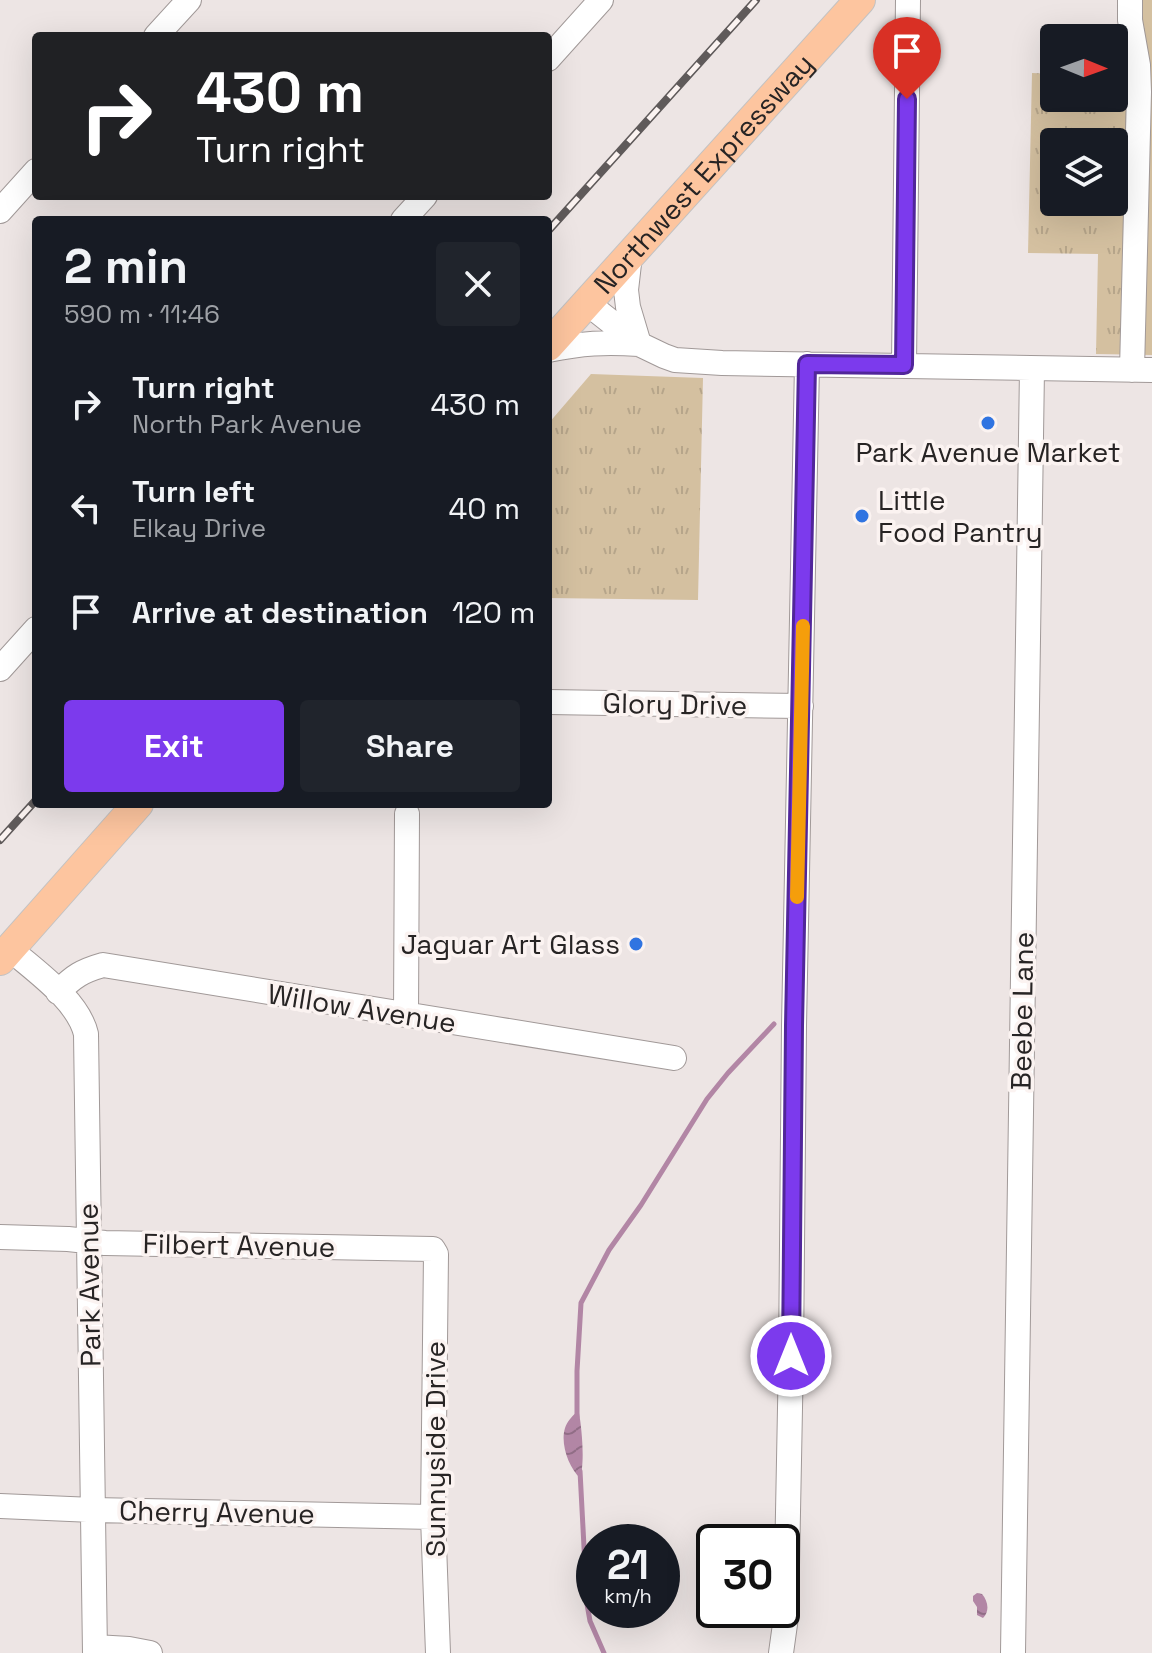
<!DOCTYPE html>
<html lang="en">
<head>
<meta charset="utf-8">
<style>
  body { margin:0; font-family:"Space Grotesk",sans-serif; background:#20242c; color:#f1f3f6; height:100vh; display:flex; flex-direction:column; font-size:30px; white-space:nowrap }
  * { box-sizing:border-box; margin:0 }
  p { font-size:26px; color:#9ea1a6 }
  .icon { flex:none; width:44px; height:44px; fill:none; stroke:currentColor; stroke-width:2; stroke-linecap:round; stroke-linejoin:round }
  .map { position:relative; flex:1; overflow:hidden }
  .details { position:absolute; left:32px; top:216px; width:520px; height:592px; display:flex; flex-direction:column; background:#171b24; border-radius:8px; box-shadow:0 8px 32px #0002 }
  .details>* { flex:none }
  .top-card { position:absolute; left:32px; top:32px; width:520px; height:168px; border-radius:8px; box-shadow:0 8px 32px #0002; background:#202124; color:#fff; overflow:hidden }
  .needle { width:52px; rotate:91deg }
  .fabs { position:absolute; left:1040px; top:24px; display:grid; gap:16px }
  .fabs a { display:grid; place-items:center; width:88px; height:88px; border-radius:8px; background:#171b24; box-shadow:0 8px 32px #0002; font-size:40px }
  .speed { position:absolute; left:576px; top:1524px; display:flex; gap:16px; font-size:40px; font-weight:700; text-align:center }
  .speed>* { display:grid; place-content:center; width:104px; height:104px; border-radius:50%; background:#171b24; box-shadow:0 8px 32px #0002; line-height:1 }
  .speed small { font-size:20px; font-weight:400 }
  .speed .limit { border:4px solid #111; border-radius:12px; background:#fff; color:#111 }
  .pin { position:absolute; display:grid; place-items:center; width:68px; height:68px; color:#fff; margin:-82px -34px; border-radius:50% 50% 50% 0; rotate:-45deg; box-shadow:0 0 8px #0007 }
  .pin .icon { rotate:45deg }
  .me { position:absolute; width:88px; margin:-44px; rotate:0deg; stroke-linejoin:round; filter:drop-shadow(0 0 6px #0008) }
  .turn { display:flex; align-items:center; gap:28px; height:168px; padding:0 32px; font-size:36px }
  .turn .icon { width:104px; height:104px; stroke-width:2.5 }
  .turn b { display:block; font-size:56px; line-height:68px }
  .round { display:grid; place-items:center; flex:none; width:84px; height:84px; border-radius:8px; background:#20242c }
  .head { display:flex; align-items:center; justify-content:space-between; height:136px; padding:0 32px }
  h1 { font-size:48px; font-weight:700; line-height:60px }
  .action { display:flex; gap:16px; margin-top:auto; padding:16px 32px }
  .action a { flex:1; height:92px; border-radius:8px; background:#7c3aed; color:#fff; font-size:32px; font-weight:700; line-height:92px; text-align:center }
  .action a+a { background:#20242c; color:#f1f3f6 }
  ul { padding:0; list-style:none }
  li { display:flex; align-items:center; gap:24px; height:104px; padding:0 32px }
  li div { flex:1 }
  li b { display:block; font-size:30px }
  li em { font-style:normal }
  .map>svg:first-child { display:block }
  .grass { fill:url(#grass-tufts); fill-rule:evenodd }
  .water { fill:url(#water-waves) }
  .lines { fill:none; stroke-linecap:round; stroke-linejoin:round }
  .stream { stroke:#b286a5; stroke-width:5 }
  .minor-casing { stroke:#a19998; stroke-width:26 }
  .major-casing { stroke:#c3c2c2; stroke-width:32 }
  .minor { stroke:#fff; stroke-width:24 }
  .major { stroke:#fdc59f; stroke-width:30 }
  .rail-casing { stroke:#5f5a5a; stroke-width:8 }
  .rail { stroke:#fbf3f1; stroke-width:5; stroke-dasharray:15; stroke-linecap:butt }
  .route-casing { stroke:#51269a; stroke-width:20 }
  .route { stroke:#7c3aed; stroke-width:14 }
  .slow { stroke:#f59e0b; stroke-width:14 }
  .poi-dot { fill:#3074e1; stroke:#fbf3f1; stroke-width:3 }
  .labels { text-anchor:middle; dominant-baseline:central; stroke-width:7; stroke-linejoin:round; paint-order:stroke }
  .street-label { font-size:28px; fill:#272424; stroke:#fbf3f1 }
  .poi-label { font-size:28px; fill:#272424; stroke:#fbf3f1 }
</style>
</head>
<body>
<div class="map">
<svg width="1152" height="1653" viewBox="0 0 1152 1653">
  <defs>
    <pattern id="grass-tufts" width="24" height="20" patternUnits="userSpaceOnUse" patternTransform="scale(2)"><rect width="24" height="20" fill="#d4c0a0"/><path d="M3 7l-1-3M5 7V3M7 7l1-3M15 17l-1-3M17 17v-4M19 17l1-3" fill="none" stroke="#b6a58a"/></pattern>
    <pattern id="water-waves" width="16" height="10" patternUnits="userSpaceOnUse" patternTransform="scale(2)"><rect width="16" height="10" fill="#b286a5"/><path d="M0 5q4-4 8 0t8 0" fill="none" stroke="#916d86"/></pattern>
  </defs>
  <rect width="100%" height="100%" fill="#ede5e4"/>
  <path class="grass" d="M1120 0H1152V355L1096 354 1098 254 1028 253 1032 73 1054 74V98H1114V75H1118ZM1054 142H1114V202H1054Z
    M591 374 703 378 698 600 548 598V424Z"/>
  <path class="water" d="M577 1412 579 1413C582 1429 585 1464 580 1478 569 1468 560 1444 565 1428 567 1422 572 1416 577 1412Z
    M977 1593 982 1594C988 1601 990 1611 983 1618L977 1615V1607L973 1601V1596Z"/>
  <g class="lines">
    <path class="stream" d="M577 1417V1371L581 1303 609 1250 641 1205 707 1099 728 1073 774 1024
      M580 1471 587 1604 590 1621 604 1653"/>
    <g class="minor-casing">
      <path id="minor" d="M1130 0V20L1138 65 1139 92 1132 370
        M156 36 189 0
        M548 59 601 0
        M0 211 36 171
        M403 220 425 196
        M587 303 639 344 664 356 675 360 722 363 1152 370
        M548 350C583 343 604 342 639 344L628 307 626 290 630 255
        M904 365 908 0
        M0 669 36 629
        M548 702 801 706
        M10 949C35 971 78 1000 86 1034L95 1653
        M58 992C74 976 82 971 103 965L674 1058
        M406 1015 407 814
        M0 1237 68 1239 105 1243 433 1249 436 1254 433 1517 438 1653
        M0 1506 93 1510 433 1517
        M95 1647 129 1649 150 1653
        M781 1653 786 1617 791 1356 794 1026 807 364
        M1013 1653 1032 369"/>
    </g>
    <g class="major-casing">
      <g id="major">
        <path id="s1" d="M548 346 860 0"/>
        <path d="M0 960 138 804"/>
      </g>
    </g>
    <use href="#minor" class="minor"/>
    <use href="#major" class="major"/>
    <g class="rail-casing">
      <path id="rail" d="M548 231 756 0
        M0 840 36 800"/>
    </g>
    <use href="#rail" class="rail"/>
  </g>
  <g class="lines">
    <g class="route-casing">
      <path id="route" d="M791 1356 794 1026 807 364 904 365 907 99"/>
    </g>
    <use href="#route" class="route"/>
    <path class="slow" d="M797 897 803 626"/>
  </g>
  <g class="poi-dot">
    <circle cx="988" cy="423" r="8"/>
    <circle cx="862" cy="516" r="8"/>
    <circle cx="636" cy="944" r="8"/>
  </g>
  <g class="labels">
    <g class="street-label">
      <text stroke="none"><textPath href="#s1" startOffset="232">Northwest Expressway</textPath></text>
      <text transform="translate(675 704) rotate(1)">Glory Drive</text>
      <text transform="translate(362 1008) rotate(9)">Willow Avenue</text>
      <text transform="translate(1022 1011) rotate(-89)">Beebe Lane</text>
      <text transform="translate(239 1245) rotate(1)">Filbert Avenue</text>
      <text transform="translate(89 1285) rotate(-91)">Park Avenue</text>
      <text transform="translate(435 1449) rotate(-90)">Sunnyside Drive</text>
      <text transform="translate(217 1512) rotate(1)">Cherry Avenue</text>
    </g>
    <g class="poi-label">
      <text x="988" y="452">Park Avenue Market</text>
      <text x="878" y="500" text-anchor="start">Little<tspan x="878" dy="32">Food Pantry</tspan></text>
      <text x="620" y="944" text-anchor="end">Jaguar Art Glass</text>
    </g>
  </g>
</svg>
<div class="fabs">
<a><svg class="needle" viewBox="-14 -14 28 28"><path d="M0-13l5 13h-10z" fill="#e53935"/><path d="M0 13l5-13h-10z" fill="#9ea1a6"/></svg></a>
<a><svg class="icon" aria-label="layers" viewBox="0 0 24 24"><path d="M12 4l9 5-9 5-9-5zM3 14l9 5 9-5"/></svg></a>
</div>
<div class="speed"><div>21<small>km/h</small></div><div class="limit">30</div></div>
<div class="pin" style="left:907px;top:99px;background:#d93025"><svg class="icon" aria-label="arrive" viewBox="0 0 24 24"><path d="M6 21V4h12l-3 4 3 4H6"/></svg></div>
<svg class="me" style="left:791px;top:1356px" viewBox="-20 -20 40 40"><circle r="17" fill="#7c3aed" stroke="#fff" stroke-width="3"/><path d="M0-11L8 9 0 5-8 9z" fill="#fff"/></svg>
<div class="top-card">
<div class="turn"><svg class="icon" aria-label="right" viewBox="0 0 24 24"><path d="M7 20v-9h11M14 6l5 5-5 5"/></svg><div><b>430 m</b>Turn right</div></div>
</div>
<section class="details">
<div class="head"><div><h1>2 min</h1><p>590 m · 11:46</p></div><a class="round"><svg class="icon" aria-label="close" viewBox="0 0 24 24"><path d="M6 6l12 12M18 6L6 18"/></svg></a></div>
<ul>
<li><svg class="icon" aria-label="right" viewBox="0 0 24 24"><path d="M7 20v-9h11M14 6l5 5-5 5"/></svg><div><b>Turn right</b><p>North Park Avenue</p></div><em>430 m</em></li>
<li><svg class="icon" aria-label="left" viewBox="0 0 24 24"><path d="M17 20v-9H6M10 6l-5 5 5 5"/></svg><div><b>Turn left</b><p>Elkay Drive</p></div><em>40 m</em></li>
<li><svg class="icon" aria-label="arrive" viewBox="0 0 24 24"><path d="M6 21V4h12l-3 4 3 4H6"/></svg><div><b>Arrive at destination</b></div><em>120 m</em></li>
</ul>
<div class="action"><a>Exit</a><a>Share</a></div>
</section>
</div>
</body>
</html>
